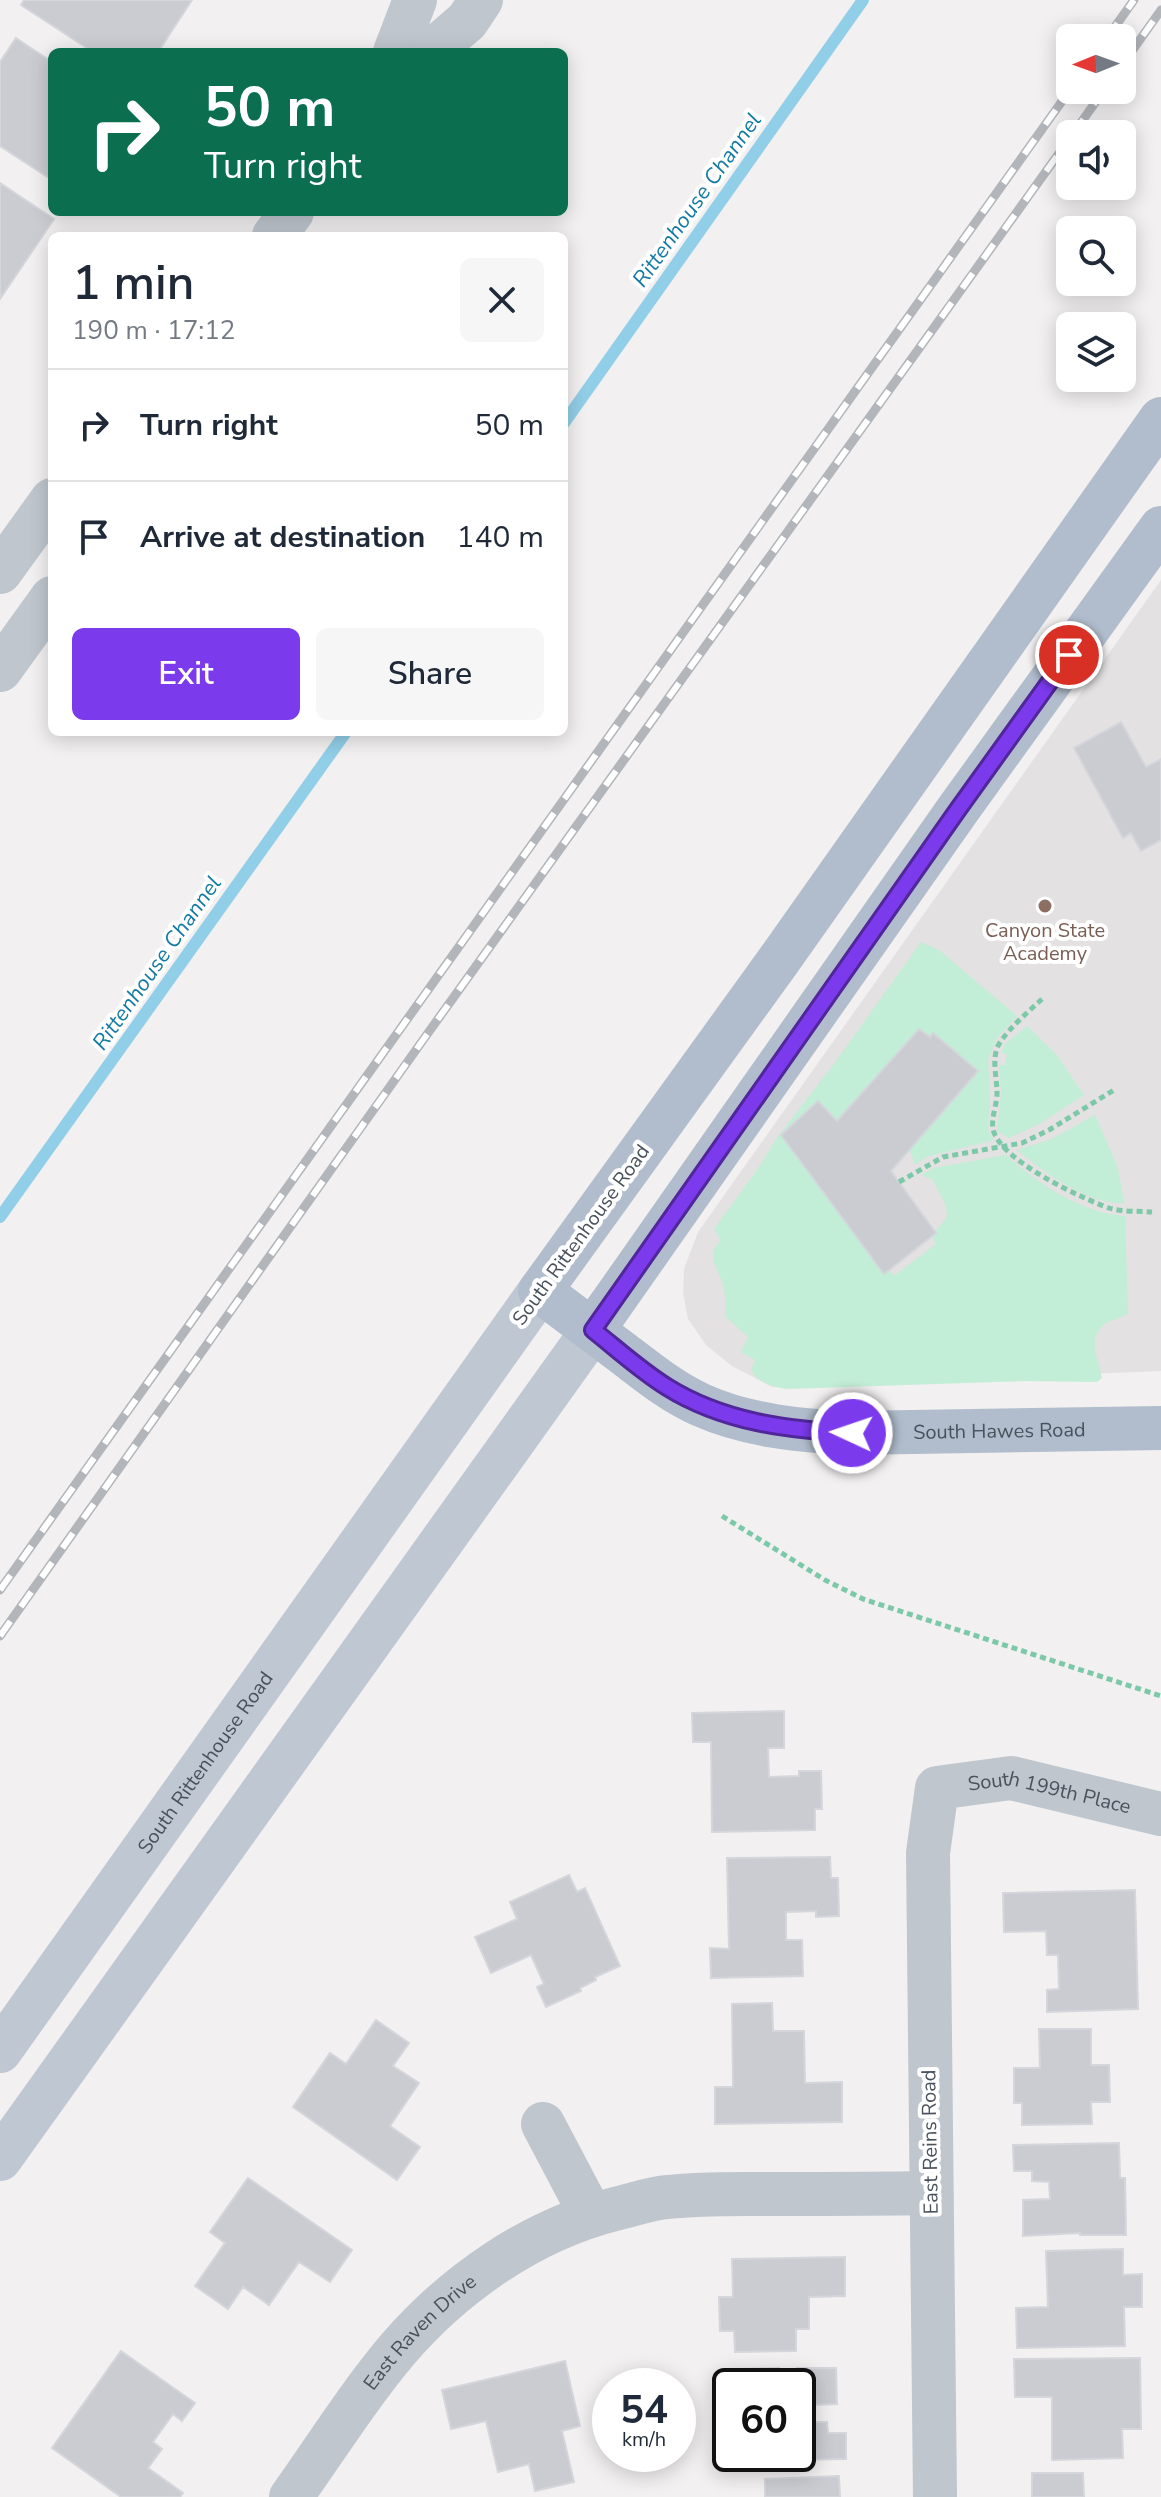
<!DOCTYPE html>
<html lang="en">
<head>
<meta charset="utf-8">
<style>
  body { margin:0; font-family:"Nunito Sans",sans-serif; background:#f6f6f7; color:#1f2937; height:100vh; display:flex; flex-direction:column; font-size:30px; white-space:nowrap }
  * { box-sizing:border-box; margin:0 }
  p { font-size:26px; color:#747a83 }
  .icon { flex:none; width:44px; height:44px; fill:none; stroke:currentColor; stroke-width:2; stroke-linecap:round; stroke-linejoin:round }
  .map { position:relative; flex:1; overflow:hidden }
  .sheet { position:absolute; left:48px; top:232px; width:520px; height:504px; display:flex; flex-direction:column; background:#fff; border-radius:12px; box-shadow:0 4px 20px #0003 }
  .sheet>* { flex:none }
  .guide { position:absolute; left:48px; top:48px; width:520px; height:168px; border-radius:12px; box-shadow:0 4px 20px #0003; background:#0b6e4f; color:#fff; overflow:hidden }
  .needle { width:52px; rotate:269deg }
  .tools { position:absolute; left:1056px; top:24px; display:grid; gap:16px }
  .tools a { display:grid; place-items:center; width:80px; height:80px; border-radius:12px; background:#fff; box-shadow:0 4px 20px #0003; font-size:40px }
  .speed { position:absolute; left:592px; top:2368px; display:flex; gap:16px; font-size:40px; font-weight:700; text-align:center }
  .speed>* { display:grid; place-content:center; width:104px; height:104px; border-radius:50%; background:#fff; box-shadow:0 4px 20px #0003; line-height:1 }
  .speed small { font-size:20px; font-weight:400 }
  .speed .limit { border:4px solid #111; border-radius:12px; background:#fff; color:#111 }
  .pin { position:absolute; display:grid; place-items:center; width:68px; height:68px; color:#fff; margin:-34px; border:4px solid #fff; border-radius:50%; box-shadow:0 2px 8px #0007 }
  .me { position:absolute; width:88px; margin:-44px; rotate:273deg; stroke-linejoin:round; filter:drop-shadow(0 0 6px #0008) }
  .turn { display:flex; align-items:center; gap:28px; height:168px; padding:0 24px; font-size:36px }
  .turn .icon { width:104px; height:104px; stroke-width:2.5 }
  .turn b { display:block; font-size:56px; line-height:68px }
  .round { display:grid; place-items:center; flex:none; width:84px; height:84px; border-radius:12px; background:#f6f6f7 }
  .summary { display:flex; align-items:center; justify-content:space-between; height:136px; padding:0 24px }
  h1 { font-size:48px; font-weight:600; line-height:60px }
  .button { display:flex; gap:16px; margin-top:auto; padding:16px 24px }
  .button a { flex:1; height:92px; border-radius:12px; background:#7c3aed; color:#fff; font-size:32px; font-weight:600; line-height:92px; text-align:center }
  .button a+a { background:#f6f6f7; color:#1f2937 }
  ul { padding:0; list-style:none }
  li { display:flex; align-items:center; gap:24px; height:112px; padding:0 24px; border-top:2px solid #e0e1e3 }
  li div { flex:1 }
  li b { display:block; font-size:30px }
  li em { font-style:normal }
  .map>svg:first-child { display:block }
  .education { fill:#e3e1e1 }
  .green { fill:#c2edd6 }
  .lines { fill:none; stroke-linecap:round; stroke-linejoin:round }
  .stream { stroke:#91cee7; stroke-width:12 }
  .building { fill:#caccd2; stroke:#d4d6db; stroke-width:2 }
  .path { stroke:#7cc9a9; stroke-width:5; stroke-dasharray:6 4; stroke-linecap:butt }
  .minor { stroke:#bfc6ce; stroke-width:44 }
  .secondary { stroke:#bfc7d2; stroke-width:44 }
  .primary { stroke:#b1bdcd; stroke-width:44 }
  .rail-casing { stroke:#b2b5ba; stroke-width:9 }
  .rail { stroke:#fff; stroke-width:6; stroke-dasharray:18; stroke-linecap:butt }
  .route-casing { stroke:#51269a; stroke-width:20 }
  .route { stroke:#7c3aed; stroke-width:14 }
  .education-dot { fill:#8d6e63; stroke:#fff; stroke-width:3 }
  .labels { text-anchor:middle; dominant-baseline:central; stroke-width:8; stroke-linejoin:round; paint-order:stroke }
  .education-label { font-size:20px; fill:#785e54; stroke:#fff }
  .street-label { font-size:20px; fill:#49525c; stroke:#fff }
  .water-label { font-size:22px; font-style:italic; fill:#157aa3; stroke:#fff }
</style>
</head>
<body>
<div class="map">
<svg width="1161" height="2497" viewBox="0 0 1161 2497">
  <rect width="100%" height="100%" fill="#f2f0f0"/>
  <path class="education" d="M1161 580V1371L772 1387 732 1366 706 1345 688 1319 683 1293 684 1269 698 1232Z"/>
  <path class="green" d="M921 942 939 950 1017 1016 997 1038 988 1060 990 1099 988 1130 994 1140 926 1157 915 1165 911 1153 908 1151 978 1071 933 1033 930 1037 919 1029 837 1121 818 1101 781 1135 884 1273 889 1269 894 1276 936 1244 932 1236 947 1217 946 1205 932 1179 921 1175 934 1168 1006 1155C1037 1183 1081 1213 1125 1216L1128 1313C1121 1319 1112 1319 1105 1324 1086 1338 1099 1362 1102 1378L1097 1382 1024 1381 787 1389C774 1387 758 1383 751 1370L755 1360 741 1352 748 1337 726 1317C724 1308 726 1299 724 1289 721 1270 703 1258 721 1240L714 1229 757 1170 779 1135 834 1064Z
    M1027 1026 1056 1054 1084 1095 1039 1124 1009 1138 997 1131 1001 1093 999 1065H1005L1007 1055 1001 1052 1006 1043Z
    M1095 1115 1118 1168 1124 1203C1092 1206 1041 1171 1017 1150L1052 1139Z"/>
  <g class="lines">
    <path class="stream" d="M564 423 863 0
      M0 1217 346 732"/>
  </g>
  <path class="building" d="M24 0H192L158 52H93L21 5Z
    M16 38 52 62V180L0 146V62Z
    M0 183 54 219 0 299Z
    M1121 722 1146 767 1161 759V840L1141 851 1131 833 1123 838 1074 748Z
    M919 1029 930 1037 933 1033 978 1071 891 1171 936 1233 884 1274 781 1135 818 1101 837 1121Z
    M784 1711V1748H768L769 1777 799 1776V1771H821L822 1809H815V1830L712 1832 711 1742H693L692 1713Z
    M830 1857 831 1878H838L839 1916 816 1917V1911L786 1912V1940H802L803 1976 711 1978 710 1948 729 1949 727 1858Z
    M569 1875 577 1892 585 1888 620 1966 595 1977 596 1980 580 1988 581 1991 546 2007 537 1987 544 1984 531 1955 491 1973 475 1937 517 1919 510 1902Z
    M1135 1890 1138 2009 1047 2012V1990L1059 1989 1058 1955H1047L1046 1931 1004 1932 1003 1893Z
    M772 2003 773 2031H804L805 2083 842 2082V2122L715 2124V2087H733L732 2004Z
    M376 2020 409 2043 393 2066 419 2083 390 2126 420 2147 397 2180 293 2107 330 2053 346 2064Z
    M1039 2029H1091V2065H1109L1110 2102H1091L1092 2124 1022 2125V2103H1014V2068H1040Z
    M1119 2143 1120 2178H1125L1126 2235H1080V2233L1023 2236V2200L1050 2199 1049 2182 1032 2181V2171H1014L1013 2145Z
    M248 2178 352 2250 330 2282 299 2262 269 2305 243 2287 228 2309 195 2286 225 2243 210 2232Z
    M1123 2249V2275L1142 2274V2307H1124L1125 2346 1017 2348 1016 2308 1048 2307 1046 2251Z
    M845 2257V2296L809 2297V2329H796V2351L735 2352 734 2331H720L719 2297H733L732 2259Z
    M121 2351 195 2403 182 2421 173 2414 153 2442 162 2449 148 2468 183 2493 180 2497H121L52 2448Z
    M1140 2358 1141 2429H1122L1123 2458 1052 2460V2397H1015L1014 2359Z
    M565 2361 580 2426 562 2431 574 2482 535 2491 529 2464 498 2472 486 2421 451 2429 442 2390Z
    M779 2368V2371H797V2368H836L837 2404 810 2405V2422H827L828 2433H846V2459L739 2461V2454H798V2386H733V2374L738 2369Z
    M1032 2473H1083L1084 2497H1032Z
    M839 2476 840 2497H765V2479Z"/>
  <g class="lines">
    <path class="path" d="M1042 999C1027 1013 1010 1027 999 1044 991 1058 997 1077 997 1093 997 1105 991 1117 993 1129 999 1160 1081 1198 1109 1208 1121 1212 1139 1211 1152 1212
      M899 1182 943 1157 1022 1143 1049 1130 1114 1090
      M722 1516 825 1580 863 1599 1161 1696"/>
    <g class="minor">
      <path d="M395 52 415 0"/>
      <path d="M431 52 467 21 481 0"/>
      <path d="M274 236 292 212"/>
      <path d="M0 572 52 500"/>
      <path d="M0 670 52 598"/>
      <path d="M543 2124 591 2215"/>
      <path id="s1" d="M291 2497C326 2448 359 2395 398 2349 454 2284 531 2230 615 2209 633 2205 651 2198 668 2197 703 2193 738 2194 772 2194 825 2194 878 2194 930 2193"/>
      <path id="s2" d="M935 2497 928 1853 937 1788 1011 1778 1161 1814"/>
    </g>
    <g class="secondary">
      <path id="s3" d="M0 2051 540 1291"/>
      <path d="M0 2159 593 1330"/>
    </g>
    <g class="primary">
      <path id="s4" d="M1161 419 779 960 540 1291C568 1312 596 1333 624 1354 649 1373 672 1392 701 1405 748 1426 801 1431 852 1433L1161 1428"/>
      <path d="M593 1330 959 808 1161 528"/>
    </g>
    <g class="rail-casing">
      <path id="rail" d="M1107 38 1134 0
        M1122 65 1161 10
        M1073 134 1104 90
        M0 1590 1070 90
        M0 1636 428 1033 1070 138"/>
    </g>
    <use href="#rail" class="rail"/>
  </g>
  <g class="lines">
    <g class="route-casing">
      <path id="route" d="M852 1433C788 1430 723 1422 667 1387 641 1371 617 1349 593 1330L959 808 1069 655"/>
    </g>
    <use href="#route" class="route"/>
  </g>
  <circle class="education-dot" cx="1045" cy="906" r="8"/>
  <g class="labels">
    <g class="education-label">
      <text x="1045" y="930">Canyon State<tspan x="1045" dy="23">Academy</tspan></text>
    </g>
    <g class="street-label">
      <text transform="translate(581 1235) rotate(-54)">South Rittenhouse Road</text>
      <text stroke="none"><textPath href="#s4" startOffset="1570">South Hawes Road</textPath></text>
      <text stroke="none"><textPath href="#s3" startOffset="354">South Rittenhouse Road</textPath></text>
      <text stroke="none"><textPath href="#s2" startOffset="824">South 199th Place</textPath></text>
      <text transform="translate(930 2142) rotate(-91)">East Reins Road</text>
      <text stroke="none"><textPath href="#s1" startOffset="210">East Raven Drive</textPath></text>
    </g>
    <g class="water-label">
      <text transform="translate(697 200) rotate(-55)">Rittenhouse Channel</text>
      <text transform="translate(157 963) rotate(-55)">Rittenhouse Channel</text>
    </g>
  </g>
</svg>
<div class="tools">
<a><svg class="needle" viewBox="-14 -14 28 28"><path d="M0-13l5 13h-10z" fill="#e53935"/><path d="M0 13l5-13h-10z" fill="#747a83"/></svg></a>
<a><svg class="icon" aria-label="sound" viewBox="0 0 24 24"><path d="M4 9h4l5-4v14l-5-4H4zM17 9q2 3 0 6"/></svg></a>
<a><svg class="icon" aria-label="search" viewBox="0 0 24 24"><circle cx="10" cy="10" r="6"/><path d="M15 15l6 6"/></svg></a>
<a><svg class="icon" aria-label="layers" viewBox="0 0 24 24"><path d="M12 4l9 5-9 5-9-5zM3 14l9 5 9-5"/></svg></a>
</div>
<div class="speed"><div>54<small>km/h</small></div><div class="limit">60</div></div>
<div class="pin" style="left:1069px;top:655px;background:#d93025"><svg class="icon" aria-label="arrive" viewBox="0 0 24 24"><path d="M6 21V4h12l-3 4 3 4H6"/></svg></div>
<svg class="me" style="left:852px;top:1433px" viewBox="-20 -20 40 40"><circle r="17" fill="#7c3aed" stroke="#fff" stroke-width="3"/><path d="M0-11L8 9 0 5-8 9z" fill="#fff"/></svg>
<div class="guide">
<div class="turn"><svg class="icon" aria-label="right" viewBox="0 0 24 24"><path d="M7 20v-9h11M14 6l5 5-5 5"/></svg><div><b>50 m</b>Turn right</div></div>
</div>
<section class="sheet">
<div class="summary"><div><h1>1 min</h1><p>190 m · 17:12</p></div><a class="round"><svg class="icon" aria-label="close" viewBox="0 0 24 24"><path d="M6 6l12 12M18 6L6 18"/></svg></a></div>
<ul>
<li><svg class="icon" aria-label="right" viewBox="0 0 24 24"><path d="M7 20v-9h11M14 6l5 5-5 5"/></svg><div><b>Turn right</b></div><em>50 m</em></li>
<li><svg class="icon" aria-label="arrive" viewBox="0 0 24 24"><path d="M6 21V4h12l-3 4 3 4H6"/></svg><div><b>Arrive at destination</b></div><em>140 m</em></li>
</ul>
<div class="button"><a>Exit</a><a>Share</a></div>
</section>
</div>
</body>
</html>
